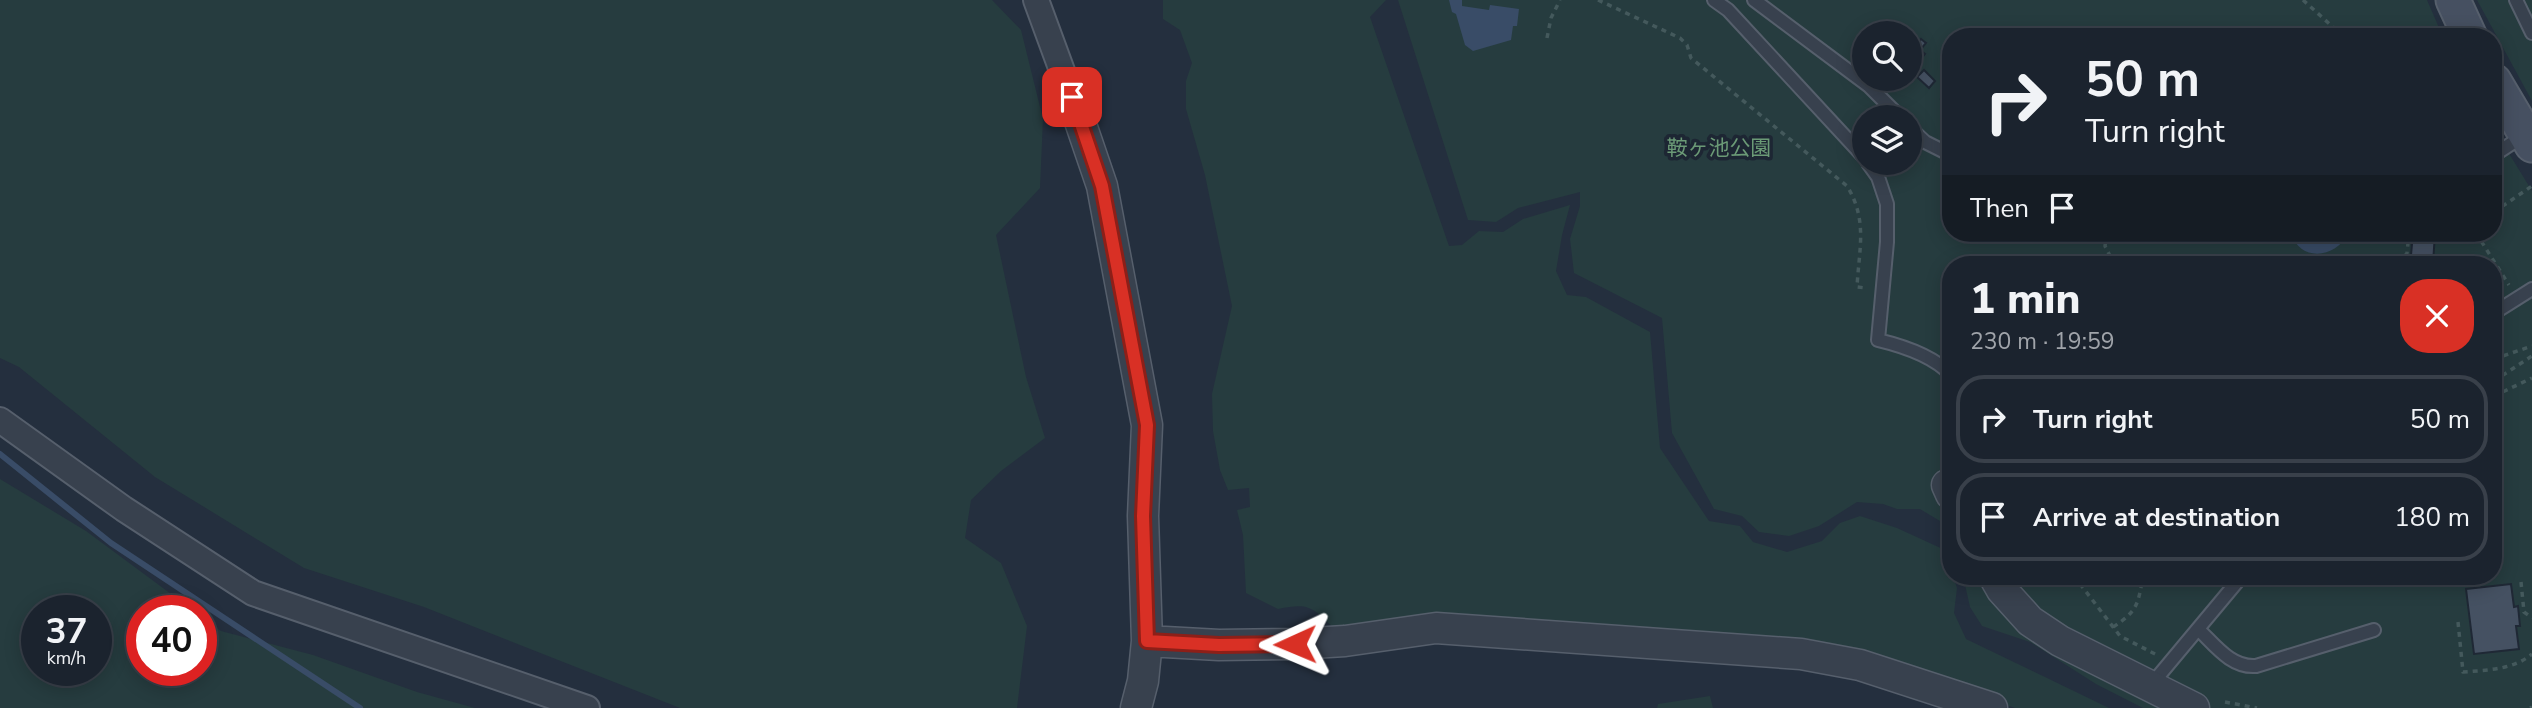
<!DOCTYPE html>
<html lang="en">
<head>
<meta charset="utf-8">
<style>
  body { margin:0; font-family:"Nunito Sans","Noto Sans JP",sans-serif; background:#282f3a; color:#f1f3f6; height:100vh; display:flex; flex-direction:column; font-size:26px; white-space:nowrap }
  * { box-sizing:border-box; margin:0 }
  p { font-size:23px; color:#a0a4aa }
  .icon { flex:none; width:38px; height:38px; fill:none; stroke:currentColor; stroke-width:2; stroke-linecap:round; stroke-linejoin:round }
  .map { position:relative; flex:1; overflow:hidden }
  .drawer { position:absolute; left:1942px; top:256px; width:560px; height:329px; display:flex; flex-direction:column; background:#1b232e; border-radius:28px; box-shadow:0 4px 18px #0003,0 0 0 2px #39404a }
  .drawer>* { flex:none }
  .guide { position:absolute; left:1942px; top:28px; width:560px; height:214px; border-radius:28px; box-shadow:0 4px 18px #0003,0 0 0 2px #39404a; background:#1b232e; color:#f1f3f6; overflow:hidden }
  .controls { position:absolute; left:1852px; top:21px; display:grid; gap:14px }
  .controls a { display:grid; place-items:center; width:70px; height:70px; border-radius:50%; background:#1b232e; box-shadow:0 4px 18px #0003,0 0 0 2px #39404a; font-size:35px }
  .speed { position:absolute; left:21px; top:595px; display:flex; gap:14px; font-size:35px; font-weight:700; text-align:center }
  .speed>* { display:grid; place-content:center; width:91px; height:91px; border-radius:50%; background:#1b232e; box-shadow:0 4px 18px #0003,0 0 0 2px #39404a; line-height:1 }
  .speed small { font-size:18px; font-weight:400 }
  .speed .limit { border:10px solid #d22; background:#fff; color:#111 }
  .pin { position:absolute; display:grid; place-items:center; width:60px; height:60px; color:#fff; margin:-30px; border-radius:14px; box-shadow:0 4px 10px #0006 }
  .me { position:absolute; width:77px; margin:-38px; rotate:269deg; stroke-linejoin:round; filter:drop-shadow(0 0 5px #0008) }
  .turn { display:flex; align-items:center; gap:24px; height:147px; padding:0 28px; font-size:32px }
  .turn .icon { width:91px; height:91px; stroke-width:2.5 }
  .turn b { display:block; font-size:49px; line-height:60px }
  .then { display:flex; align-items:center; height:66px; padding:0 28px; background:#0003; gap:14px; font-size:26px }
  .round { display:grid; place-items:center; flex:none; width:74px; height:74px; border-radius:28px; background:#282f3a }
  .summary { display:flex; align-items:center; justify-content:space-between; height:119px; padding:0 28px }
  h1 { font-size:42px; font-weight:800; line-height:52px }
  ul { padding:0; list-style:none }
  li { display:flex; align-items:center; gap:21px; height:88px; margin:0 14px 10px; padding:0 14px; border:4px solid #39404a; border-radius:28px }
  li div { flex:1 }
  li b { display:block; font-size:26px }
  li em { font-style:normal }
  .map>svg:first-child { display:block }
  .green { fill:#263c3f; fill-rule:evenodd }
  .water { fill:#394c67 }
  .lines { fill:none; stroke-linecap:round; stroke-linejoin:round }
  .stream { stroke:#394c67; stroke-width:6 }
  .building { fill:#455162; stroke:#1f2835; stroke-width:2 }
  .service-casing { stroke:#565f6c; stroke-width:16 }
  .minor-casing { stroke:#565f6c; stroke-width:28 }
  .tertiary-casing { stroke:#565f6c; stroke-width:33 }
  .secondary-casing { stroke:#565f6c; stroke-width:37 }
  .path { stroke:#44595c; stroke-width:3.5; stroke-dasharray:5 5; stroke-linecap:butt }
  .service { stroke:#38414e; stroke-width:12 }
  .minor { stroke:#38414e; stroke-width:24 }
  .tertiary { stroke:#38414e; stroke-width:30 }
  .secondary { stroke:#465061; stroke-width:33 }
  .route-casing { stroke:#8d1f18; stroke-width:18 }
  .route { stroke:#d93025; stroke-width:12 }
  .labels { text-anchor:middle; dominant-baseline:central; stroke-width:7; stroke-linejoin:round; paint-order:stroke }
  .park-label { font-size:21px; fill:#6b9a76; stroke:#1d2633 }
</style>
</head>
<body>
<div class="map">
<svg width="2532" height="708" viewBox="0 0 2532 708">
  <rect width="100%" height="100%" fill="#242f3e"/>
  <path class="green" d="M0 0H992L1021 30 1043 119 1040 188 996 235 1026 377 1045 438 1001 471 971 500 965 538 1001 563 1027 626 1017 708H680L424 607 304 568 155 477 19 367 0 358Z
    M1163 0H1386L1370 17 1449 246 1462 245 1479 231 1503 232 1523 219 1570 205 1562 235 1556 271 1567 295 1586 297 1650 332 1660 448 1709 521 1740 526 1753 542 1787 552 1822 541 1840 523 1860 516 1897 528 1945 550 1951 576H1953L1957 588 1954 613 1966 639 2109 708H2015L1921 677 1335 629C1312 608 1311 602 1278 609L1246 593 1243 535 1237 510 1250 507 1249 488 1228 490 1220 470 1213 431 1212 394 1232 306 1205 175 1186 109V81L1192 63 1180 30 1163 19Z
    M1398 0H2427L2443 37H1951V233H2494V129L2532 191V708H2143L2096 684 2030 642 1982 626 1970 607 1963 576H2494V264H1951V535L1945 524 1920 509H1897L1883 504 1857 502 1819 526 1789 536 1759 532 1742 516 1714 509 1672 433 1662 318 1574 273 1570 239 1580 206V192L1518 208 1496 222 1468 220ZM1864 33H1909V79H1864ZM1864 117H1909V163H1864Z
    M2477 0H2532V101Z
    M0 479 86 531 194 611H142V670H201V616L221 631 313 655 417 692 475 708H0ZM37 611H96V670H37Z
    M1710 696 1713 708H1657L1658 704Z"/>
  <path class="water" d="M1449 0H1462V6L1489 10 1490 5 1519 9 1517 26H1513L1511 40 1473 51 1465 45 1456 14 1452 12Z
    M2291 233H2307C2315 245 2329 244 2337 233H2348C2337 258 2300 263 2291 233Z"/>
  <g class="lines">
    <path class="stream" d="M0 454 111 543 360 708"/>
  </g>
  <path class="building" d="M1921 39 1926 43 1920 50 1925 54 1914 67 1909 63V41L1915 46Z
    M1924 70 1935 81 1929 88 1917 77Z
    M1947 93 1951 97V108L1941 99Z
    M2413 233H2435L2433 264H2404L2411 255Z
    M2511 584 2514 607 2518 606 2520 626H2516L2519 649 2474 654 2466 589Z"/>
  <g class="lines">
    <g class="service-casing">
      <path id="service" d="M1714 0 1728 10 1864 157
        M1754 0 1869 86 1900 117
        M2516 0 2532 33
        M1909 127 1925 142 1951 155
        M2494 155 2526 134
        M1868 163 1878 177 1887 204V242L1878 340C1903 346 1934 356 1951 375
        M2494 313 2532 289
        M1947 485 1951 447
        M2198 629C2215 645 2231 668 2256 666L2374 630
        M2151 685 2242 576"/>
    </g>
    <g class="minor-casing">
      <path id="minor" d="M1036 0 1072 98
        M0 420 124 509 253 593 587 708"/>
    </g>
    <g class="tertiary-casing">
      <path id="tertiary" d="M1072 98 1102 186 1147 425 1143 516 1147 641 1143 681 1136 708
        M1947 485 1951 494
        M1994 576 2002 590 2030 621 2060 641 2194 708
        M1147 641 1219 645 1295 644 1345 641 1436 628 1801 654 1860 665 1992 708"/>
    </g>
    <g class="secondary-casing">
      <path id="secondary" d="M2453 0 2470 37
        M2494 81 2532 145"/>
    </g>
    <path class="path" d="M1598 0 1680 38 1687 45 1691 58 1847 186C1868 220 1859 249 1857 287L1866 288
      M2303 0 2344 37
      M1547 38 1551 18 1560 0
      M2494 212 2532 186
      M2107 233 2105 246 2114 264
      M2476 233 2509 285
      M2399 264 2407 253 2409 233
      M2468 264 2472 261 2475 264
      M2494 359 2532 346
      M2494 381 2532 356
      M2494 396 2532 378
      M2074 576 2120 636 2157 655
      M2521 582 2524 612 2532 618
      M2458 622 2463 672C2487 670 2513 670 2532 654
      M2113 627C2138 611 2138 604 2143 576
      M2225 702 2257 708
      M2530 708 2532 707"/>
    <use href="#service" class="service"/>
    <use href="#minor" class="minor"/>
    <use href="#tertiary" class="tertiary"/>
    <use href="#secondary" class="secondary"/>
  </g>
  <g class="lines">
    <g class="route-casing">
      <path id="route" d="M1072 97 1102 186 1147 425 1143 516 1147 641 1219 645 1295 644"/>
    </g>
    <use href="#route" class="route"/>
  </g>
  <g class="labels">
    <g class="park-label">
      <text x="1719" y="148">鞍ヶ池公園</text>
    </g>
  </g>
</svg>
<div class="controls">
<a><svg class="icon" aria-label="search" viewBox="0 0 24 24"><circle cx="10" cy="10" r="6"/><path d="M15 15l6 6"/></svg></a>
<a><svg class="icon" aria-label="layers" viewBox="0 0 24 24"><path d="M12 4l9 5-9 5-9-5zM3 14l9 5 9-5"/></svg></a>
</div>
<div class="speed"><div>37<small>km/h</small></div><div class="limit">40</div></div>
<div class="pin" style="left:1072px;top:97px;background:#d93025"><svg class="icon" aria-label="arrive" viewBox="0 0 24 24"><path d="M6 21V4h12l-3 4 3 4H6"/></svg></div>
<svg class="me" style="left:1295px;top:644px" viewBox="-20 -20 40 40"><path d="M0-17L14 15 0 8-14 15z" fill="#d93025" stroke="#fff" stroke-width="4"/></svg>
<div class="guide">
<div class="turn"><svg class="icon" aria-label="right" viewBox="0 0 24 24"><path d="M7 20v-9h11M14 6l5 5-5 5"/></svg><div><b>50 m</b>Turn right</div></div>
<div class="then">Then<svg class="icon" aria-label="arrive" viewBox="0 0 24 24"><path d="M6 21V4h12l-3 4 3 4H6"/></svg></div>
</div>
<section class="drawer">
<div class="summary"><div><h1>1 min</h1><p>230 m · 19:59</p></div><a class="round" style="background:#d93025;color:#fff"><svg class="icon" aria-label="close" viewBox="0 0 24 24"><path d="M6 6l12 12M18 6L6 18"/></svg></a></div>
<ul>
<li><svg class="icon" aria-label="right" viewBox="0 0 24 24"><path d="M7 20v-9h11M14 6l5 5-5 5"/></svg><div><b>Turn right</b></div><em>50 m</em></li>
<li><svg class="icon" aria-label="arrive" viewBox="0 0 24 24"><path d="M6 21V4h12l-3 4 3 4H6"/></svg><div><b>Arrive at destination</b></div><em>180 m</em></li>
</ul>
</section>
</div>
</body>
</html>
